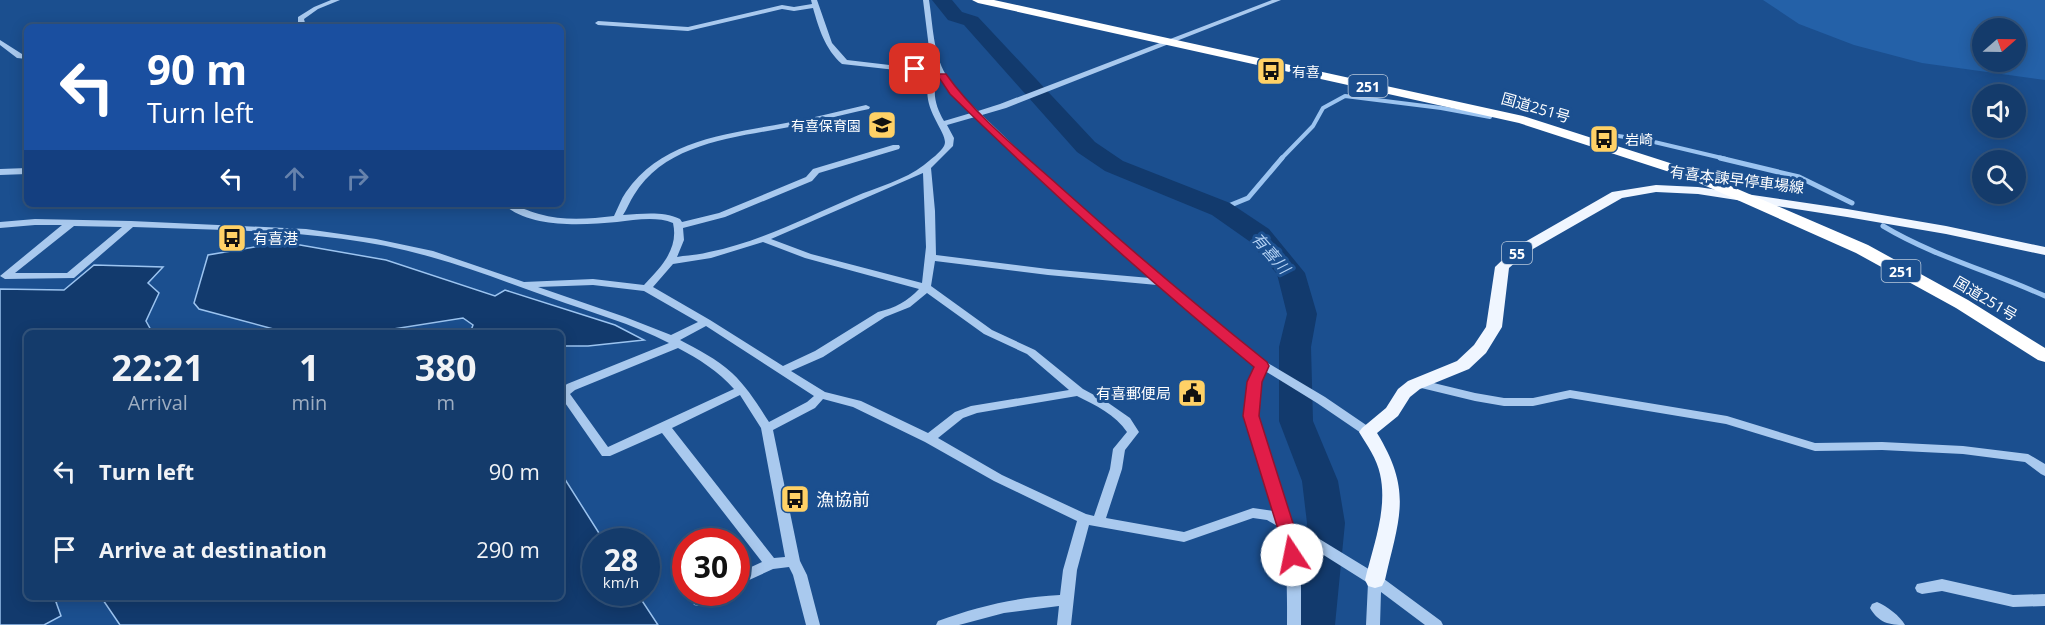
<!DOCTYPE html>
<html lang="en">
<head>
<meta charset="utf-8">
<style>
  body { margin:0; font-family:"Open Sans","Noto Sans JP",sans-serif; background:#1d4271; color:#f1f3f6; height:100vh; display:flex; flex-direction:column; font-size:22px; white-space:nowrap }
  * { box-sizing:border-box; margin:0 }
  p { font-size:20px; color:#9dadc1 }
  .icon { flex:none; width:33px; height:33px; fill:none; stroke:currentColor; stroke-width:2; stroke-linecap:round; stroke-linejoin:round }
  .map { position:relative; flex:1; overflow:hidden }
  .panel { position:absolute; left:24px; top:330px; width:540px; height:270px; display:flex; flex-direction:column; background:#143b6b; border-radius:9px; box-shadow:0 3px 15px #0003,0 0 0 2px #33557e }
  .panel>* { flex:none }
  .top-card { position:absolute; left:24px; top:24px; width:540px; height:183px; border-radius:9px; box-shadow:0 3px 15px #0003,0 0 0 2px #33557e; background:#1a4fa0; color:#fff; overflow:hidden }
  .needle { width:39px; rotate:70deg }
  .tools { position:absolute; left:1972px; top:18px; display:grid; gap:12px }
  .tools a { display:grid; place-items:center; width:54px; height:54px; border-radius:50%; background:#143b6b; box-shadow:0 3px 15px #0003,0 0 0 2px #33557e; font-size:30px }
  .speed { position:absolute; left:582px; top:528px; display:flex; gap:12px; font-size:30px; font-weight:700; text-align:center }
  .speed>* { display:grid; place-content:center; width:78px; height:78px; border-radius:50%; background:#143b6b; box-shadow:0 3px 15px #0003,0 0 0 2px #33557e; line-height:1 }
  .speed small { font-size:15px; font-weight:400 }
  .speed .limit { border:9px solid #d22; background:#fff; color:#111 }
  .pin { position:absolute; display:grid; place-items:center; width:51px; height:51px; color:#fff; margin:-26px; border-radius:12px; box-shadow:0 3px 9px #0006 }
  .me { position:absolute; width:66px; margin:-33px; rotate:349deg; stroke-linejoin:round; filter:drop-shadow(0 0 4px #0008) }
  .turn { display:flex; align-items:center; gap:21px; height:126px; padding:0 24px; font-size:27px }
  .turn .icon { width:78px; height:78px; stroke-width:2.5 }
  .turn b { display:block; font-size:42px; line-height:51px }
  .lanes { display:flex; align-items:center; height:57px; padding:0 24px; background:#0003; justify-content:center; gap:30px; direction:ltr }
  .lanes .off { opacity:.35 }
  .eta { display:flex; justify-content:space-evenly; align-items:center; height:102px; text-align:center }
  .eta b { font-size:36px; font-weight:700; line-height:42px }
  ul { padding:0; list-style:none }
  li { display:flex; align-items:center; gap:18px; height:78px; padding:0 24px }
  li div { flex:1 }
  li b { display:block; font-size:22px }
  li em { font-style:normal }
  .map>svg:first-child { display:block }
  .green { fill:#2461a8; fill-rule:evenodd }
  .water { fill:#123a6d; stroke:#9cc4f0; stroke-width:1.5 }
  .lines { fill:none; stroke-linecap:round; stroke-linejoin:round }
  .stream-far1 { stroke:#9cc4f0; stroke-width:4 }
  .stream { stroke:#9cc4f0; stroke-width:5 }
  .river { fill:#123a6d; fill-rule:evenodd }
  .minor { fill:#a9c9ee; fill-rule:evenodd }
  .major { fill:#f0f6ff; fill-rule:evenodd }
  .highway { fill:#fff; fill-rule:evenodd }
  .route { fill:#e11d48; stroke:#92132f; stroke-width:1.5 }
  .labels { text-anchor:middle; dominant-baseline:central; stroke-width:6; stroke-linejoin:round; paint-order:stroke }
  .far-poi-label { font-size:14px; fill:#fff; stroke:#1b4f8f; text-anchor:start }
  .shield { fill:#1b4f8f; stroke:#bbcadd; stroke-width:1.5 }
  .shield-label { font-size:14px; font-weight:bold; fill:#fff }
  .street-label { font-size:15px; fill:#fff; stroke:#1b4f8f }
  .poi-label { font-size:15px; fill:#fff; stroke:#1b4f8f; text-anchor:start }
  .water-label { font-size:16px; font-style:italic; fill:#b5d3f5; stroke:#1b4f8f }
  .near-poi-label { font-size:18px; fill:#fff; stroke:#1b4f8f; text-anchor:start }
</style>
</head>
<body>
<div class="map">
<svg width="2045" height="625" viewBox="0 0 2045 625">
  <rect width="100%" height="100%" fill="#1b4f8f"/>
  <path class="green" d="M1763 0H2045V80L1922 63 1854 45 1799 24ZM1983 28H2016V62H1983Z"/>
  <path class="water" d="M283 242 386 260 495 296 505 290 615 325 644 340 588 346H561V333H470L473 325 463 318 368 333H275L277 330 199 309 194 303 208 255Z
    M94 265 163 267 148 283 159 293 146 321 151 330 156 333H27V597H64L56 602 61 616 44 625H0V289L64 290Z
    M561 473 604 541 596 542V592L637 593 658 625H120L101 597H561Z"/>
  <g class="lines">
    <path class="stream-far1" d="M1612 135 1650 141 1726 159
      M1281 159 1313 126 1323 108 1345 96 1441 108 1490 117"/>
    <path class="stream" d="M1720 158 1799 177 1852 203
      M1221 209 1248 198 1282 158
      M1883 226C1933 256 1992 272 2045 296"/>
    <path class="river" d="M932 0H952L962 12 978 17 1095 142 1123 161 1230 203 1269 229 1305 273 1317 314 1311 347 1313 421 1338 481 1345 523 1335 625H1295L1307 523 1302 481 1279 421V347L1287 314 1277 274 1249 241 1212 215 1105 171 1077 152 964 25 948 20Z"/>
    <path class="minor" d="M331 0H340L318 9 304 19 306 27H298V17L314 7Z
      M811 0H817L832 43 847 60 915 68 935 75 938 74 930 56 923 0H929C933 25 933 53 946 75 953 89 967 100 978 111L1000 104 1272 0H1281L1006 108 982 115 1034 165 1164 280 1266 362 1325 397 1372 429 1374 432 1372 435H1364L1317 403 1265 371 1260 382 1257 416 1290 521 1380 576 1441 621 1443 625H1425L1381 592 1380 625H1366L1368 583 1295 537 1301 572V625H1287C1287 592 1288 559 1279 527L1267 520 1253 518 1184 542 1089 525 1077 570 1071 625H1057L1059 606 1004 613 959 625H936L938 621C978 606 1018 597 1060 595L1063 570 1077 521 994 481 925 442 853 407 823 399 815 408 773 430 800 561 807 575 820 625H806L793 575 789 567 773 569 736 586V574L762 562 662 433 610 456H602L561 397V389L567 384 669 343C633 324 590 312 551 298 511 284 471 268 431 257 335 229 232 231 133 227L74 278 5 279 0 276 62 225H35L0 228V222L35 219 131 221 306 229 376 239 433 251 524 282 593 279 644 285C661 267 679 249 673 223 656 216 635 220 617 222 583 225 531 229 503 204 517 204 526 211 539 214 563 221 589 219 614 216 618 208 621 199 626 192 663 139 728 134 786 123 813 118 839 111 866 105L870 107 869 109C841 115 812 123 784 128 731 138 665 144 634 195 630 201 627 209 623 215 643 214 662 211 680 219L682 222 719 213 806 177 813 169 893 145H899L900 147 899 149 819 173 812 181 725 217 683 228 684 240 677 257C688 255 699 255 709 252 759 242 807 217 854 197 877 187 905 180 924 165 930 160 941 152 944 146 951 134 918 109 930 78L914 72 842 64C825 49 819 29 813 8L794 11 782 9 688 31 598 25 595 23 598 21 688 27 782 5 794 7 812 4ZM937 79H940L950 93 971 113 944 121C936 107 932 94 937 79ZM975 117 1028 169 1150 278 1048 269 936 255 935 211 931 168 953 146 954 138 947 125ZM923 173 926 247 922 283 811 254 771 239ZM74 226 122 227 67 273H15ZM763 242 805 258 919 289C908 301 895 308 878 312L815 351 783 366 710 320 653 287 673 264 711 258ZM935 261 1048 275 1157 285 1256 366 1248 382 1245 416 1274 511 1253 508 1184 532 1106 518 1122 469 1125 450 1139 432 1130 418 1107 402 1083 389 1035 350 992 330 931 286ZM593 285 644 291 698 322 671 335 625 317 538 287ZM927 293 984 334 1027 354 1069 390 971 406 955 412 928 433 861 401 825 392 791 371 823 357 885 317 910 307ZM706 326 814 396 807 402 769 422C758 405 747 387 732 373 717 359 697 349 680 340ZM678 348C699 359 718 371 734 389L608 447 570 394 575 390ZM740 395 761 428 785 557 774 558 672 428ZM1077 396C1095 405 1116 415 1127 432L1113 449 1110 469 1094 516 1086 514 1002 475 938 438 963 418 977 413Z
      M0 40 22 54 27 55V59L17 58 0 45Z
      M27 168V174L0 175V169Z
      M1417 379 1475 393 1504 398H1533L1570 390 1727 416 1815 443 1882 442 1963 446 2028 454 2045 464V476L2041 474 2025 462 1963 454 1882 450 1815 451 1726 424 1570 398 1533 406H1504L1475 401 1413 386 1411 383 1413 380Z
      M1942 579 2013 595 2045 594V606L2013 607 1942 591 1922 594 1917 592 1915 588 1917 584Z
      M702 592H722C717 600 703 608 694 605L692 601 694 597Z
      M1877 602C1887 606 1900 616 1905 625 1889 625 1879 623 1870 608L1872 604Z"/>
    <path class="major" d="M1656 185 1698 187 1847 209 1946 226 2045 247V255L1946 234 1847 217 1698 194 1656 192 1622 198 1526 253 1509 268 1502 327 1486 353 1469 369 1420 389 1410 397 1398 416 1377 433C1413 492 1399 518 1385 580L1382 586 1375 588 1368 586 1365 580C1373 546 1388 509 1380 474 1377 459 1367 445 1359 432L1362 428 1386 408 1398 389 1408 381 1457 361 1474 345 1486 327 1495 267 1516 247 1612 192Z"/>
    <path class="highway" d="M972 0H994L1523 116 1698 172 1868 245 1968 300 2045 348V362L2038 360 1956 308 1856 253 1688 178 1519 123 978 3Z"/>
  </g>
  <path class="route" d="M912 67H919L935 74H946C974 114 1022 153 1059 186 1127 247 1196 305 1267 362L1269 366 1262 382 1259 416 1298 539 1300 555 1298 560 1292 562 1285 560 1281 539 1243 416 1247 382 1254 367C1148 280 1047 189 950 94L940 79H931L912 72Z"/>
  <defs>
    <g id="bus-square" transform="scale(1.5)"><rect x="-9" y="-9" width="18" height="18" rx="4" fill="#ffd166" stroke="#1b4f8f"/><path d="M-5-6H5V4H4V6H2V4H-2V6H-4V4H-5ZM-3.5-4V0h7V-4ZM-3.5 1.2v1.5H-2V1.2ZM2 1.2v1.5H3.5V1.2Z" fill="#111"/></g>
    <g id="school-square" transform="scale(1.5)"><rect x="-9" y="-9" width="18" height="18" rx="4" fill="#ffd166" stroke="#1b4f8f"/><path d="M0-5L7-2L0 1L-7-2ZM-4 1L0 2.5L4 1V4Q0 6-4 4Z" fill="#111"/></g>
    <g id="civic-square" transform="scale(1.5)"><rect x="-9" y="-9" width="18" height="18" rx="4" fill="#ffd166" stroke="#1b4f8f"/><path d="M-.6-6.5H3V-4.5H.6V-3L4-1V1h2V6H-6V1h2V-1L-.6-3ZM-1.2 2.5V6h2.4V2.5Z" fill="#111"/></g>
  </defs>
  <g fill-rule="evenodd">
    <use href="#bus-square" x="1271" y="71"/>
    <use href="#school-square" x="882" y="125"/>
    <use href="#bus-square" x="1604" y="139"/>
    <use href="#bus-square" x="232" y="238"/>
    <use href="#civic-square" x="1192" y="393"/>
    <use href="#bus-square" x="795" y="499"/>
  </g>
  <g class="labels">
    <g class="far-poi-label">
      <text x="1292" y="71">有喜</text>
      <text x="861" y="125" text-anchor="end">有喜保育園</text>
      <text x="1625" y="139">岩崎</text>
    </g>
    <g class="shield">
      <rect x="1348.5" y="75" width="39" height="22" rx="4.5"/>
      <rect x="1502" y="242" width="30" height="22" rx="4.5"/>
      <rect x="1881.5" y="260" width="39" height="22" rx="4.5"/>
    </g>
    <g class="shield-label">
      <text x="1368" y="86">251</text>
      <text x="1517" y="253">55</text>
      <text x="1901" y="271">251</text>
    </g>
    <g class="street-label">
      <text transform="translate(1536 107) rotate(16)">国道251号</text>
      <text transform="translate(1737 179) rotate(7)">有喜本諫早停車場線</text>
      <text transform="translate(1986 298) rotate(31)">国道251号</text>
    </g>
    <g class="poi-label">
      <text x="253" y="238">有喜港</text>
      <text x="1171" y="393" text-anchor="end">有喜郵便局</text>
    </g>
    <g class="water-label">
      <text transform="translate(1271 253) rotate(49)">有喜川</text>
    </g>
    <g class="near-poi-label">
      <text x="816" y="499">漁協前</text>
    </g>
  </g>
</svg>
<div class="tools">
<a><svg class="needle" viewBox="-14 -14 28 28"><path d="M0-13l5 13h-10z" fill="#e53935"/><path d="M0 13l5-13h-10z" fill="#9dadc1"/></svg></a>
<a><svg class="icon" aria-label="sound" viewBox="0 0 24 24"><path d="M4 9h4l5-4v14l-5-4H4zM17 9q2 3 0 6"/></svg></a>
<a><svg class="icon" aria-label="search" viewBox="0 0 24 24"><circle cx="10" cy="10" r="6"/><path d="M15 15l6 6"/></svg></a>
</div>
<div class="speed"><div>28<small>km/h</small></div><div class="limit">30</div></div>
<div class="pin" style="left:915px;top:69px;background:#d93025"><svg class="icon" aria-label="arrive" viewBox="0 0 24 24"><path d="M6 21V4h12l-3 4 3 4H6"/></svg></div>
<svg class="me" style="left:1292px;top:555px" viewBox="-20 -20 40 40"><circle r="19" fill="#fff"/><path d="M0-13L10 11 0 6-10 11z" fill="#e11d48"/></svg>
<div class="top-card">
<div class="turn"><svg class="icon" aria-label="left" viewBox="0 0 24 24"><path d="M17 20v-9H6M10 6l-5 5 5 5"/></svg><div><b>90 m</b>Turn left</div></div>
<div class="lanes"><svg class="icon" aria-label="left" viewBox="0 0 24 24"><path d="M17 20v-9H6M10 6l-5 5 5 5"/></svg><svg class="icon off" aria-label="ahead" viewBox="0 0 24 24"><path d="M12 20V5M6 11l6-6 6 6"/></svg><svg class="icon off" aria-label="right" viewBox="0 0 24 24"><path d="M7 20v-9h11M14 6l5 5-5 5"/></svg></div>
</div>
<section class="panel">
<div class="eta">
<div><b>22:21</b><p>Arrival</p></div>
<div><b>1</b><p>min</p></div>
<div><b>380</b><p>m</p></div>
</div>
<ul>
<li><svg class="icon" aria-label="left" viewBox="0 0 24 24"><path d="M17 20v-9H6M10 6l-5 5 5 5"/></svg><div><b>Turn left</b></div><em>90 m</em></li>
<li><svg class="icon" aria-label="arrive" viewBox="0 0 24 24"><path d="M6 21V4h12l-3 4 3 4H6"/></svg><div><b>Arrive at destination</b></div><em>290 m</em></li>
</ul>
</section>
</div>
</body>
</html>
